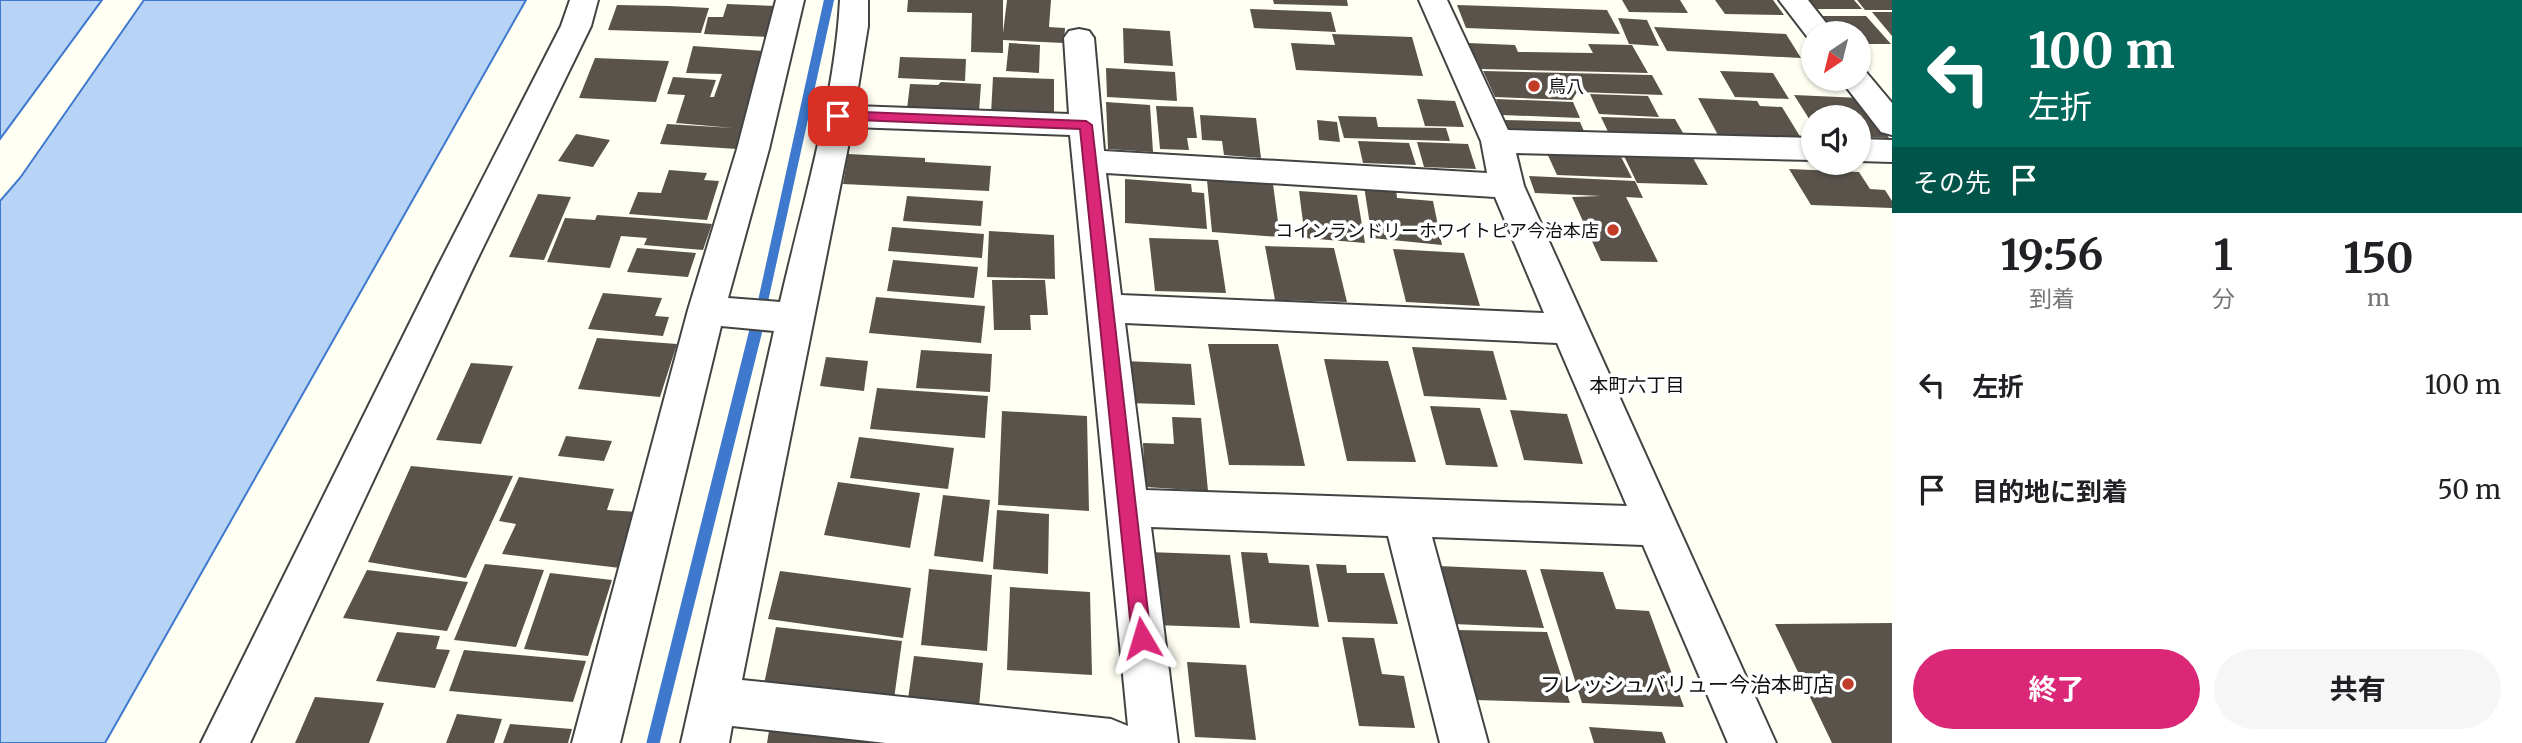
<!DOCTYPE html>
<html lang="ja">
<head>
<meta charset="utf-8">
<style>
  body { margin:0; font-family:Merriweather,"Noto Sans JP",serif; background:#f6f6f6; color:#202124; height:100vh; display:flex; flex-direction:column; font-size:26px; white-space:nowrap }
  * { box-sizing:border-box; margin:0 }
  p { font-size:23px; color:#757577 }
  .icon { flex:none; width:38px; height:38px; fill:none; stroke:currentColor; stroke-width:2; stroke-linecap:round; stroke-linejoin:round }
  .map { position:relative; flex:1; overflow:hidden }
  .details { display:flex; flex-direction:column; background:#fff; width:630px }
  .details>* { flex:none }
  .hud { background:#00695c; color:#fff; overflow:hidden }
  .needle { width:46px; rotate:215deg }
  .buttons { position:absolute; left:1801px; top:21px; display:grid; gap:14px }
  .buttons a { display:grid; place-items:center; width:70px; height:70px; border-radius:50%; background:#fff; box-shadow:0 2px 5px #0004; font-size:35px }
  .pin { position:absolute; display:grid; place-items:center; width:60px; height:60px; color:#fff; margin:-30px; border-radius:14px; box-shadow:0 4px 10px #0006 }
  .me { position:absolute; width:77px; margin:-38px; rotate:353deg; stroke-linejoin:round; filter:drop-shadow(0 0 5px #0008) }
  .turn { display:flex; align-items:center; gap:24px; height:147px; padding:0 21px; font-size:32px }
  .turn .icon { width:91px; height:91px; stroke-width:2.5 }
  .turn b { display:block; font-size:49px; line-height:60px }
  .then { display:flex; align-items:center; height:66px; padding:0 21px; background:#0003; gap:14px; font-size:26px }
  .eta { display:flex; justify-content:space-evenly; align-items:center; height:119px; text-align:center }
  .eta b { font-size:42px; font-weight:700; line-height:49px }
  .button { display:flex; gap:14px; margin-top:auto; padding:14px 21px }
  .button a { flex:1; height:80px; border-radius:42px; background:#db2777; color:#fff; font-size:28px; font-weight:700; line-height:80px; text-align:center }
  .button a+a { background:#f6f6f6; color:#202124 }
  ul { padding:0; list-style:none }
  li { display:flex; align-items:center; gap:21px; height:105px; padding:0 21px }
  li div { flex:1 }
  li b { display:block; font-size:26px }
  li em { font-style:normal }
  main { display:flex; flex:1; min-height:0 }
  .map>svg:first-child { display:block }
  .water { fill:#b7d3f6; stroke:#3e79ce; stroke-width:2 }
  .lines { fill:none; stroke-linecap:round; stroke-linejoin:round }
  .stream-far1 { stroke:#3e79ce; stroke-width:10 }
  .stream { stroke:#3e79ce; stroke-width:13 }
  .building { fill:#59534c }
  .minor-casing { stroke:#434343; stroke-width:4 }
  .minor { fill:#fff; fill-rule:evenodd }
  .route { fill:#db2777; stroke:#8e194d; stroke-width:2 }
  .poi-dot { fill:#c13d27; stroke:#fff; stroke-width:2.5 }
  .labels { text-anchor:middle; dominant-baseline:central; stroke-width:7; stroke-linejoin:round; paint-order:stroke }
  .poi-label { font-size:18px; fill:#101010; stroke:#fff; text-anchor:start }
  .neighbourhood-label { font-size:19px; fill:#101010; stroke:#fff }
  .near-poi-label { font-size:21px; fill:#101010; stroke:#fff; text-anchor:end }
</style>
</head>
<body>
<main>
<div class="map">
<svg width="1892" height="743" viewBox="0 0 1892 743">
  <rect width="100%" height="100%" fill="#fffff3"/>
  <path class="water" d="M0 0H102L0 139Z
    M144 0H526L105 743H0V201L20 178Z"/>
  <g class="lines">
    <path class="stream-far1" d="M758 324 829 0"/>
    <path class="stream" d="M653 743 758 322"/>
  </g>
  <path class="building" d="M908 0H1003V33L1007 0H1051L1049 27 1065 28 1064 43 1003 40V53L971 52 972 13 907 12Z
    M1273 0H1347L1348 6 1274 4Z
    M1622 0H1680L1688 13 1629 12Z
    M1715 0H1773L1784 15 1725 14Z
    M1803 0H1854L1862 9H1810Z
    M1857 0H1892V10H1865Z
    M727 4 777 6 769 37 704 34 708 17H723Z
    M617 5 669 6 709 8 701 33 608 30Z
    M1457 5 1607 10 1620 34 1466 28Z
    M1250 9 1331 12 1336 32 1254 28Z
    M1872 12H1892V36Z
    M1818 16H1866L1891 44H1858V33H1832Z
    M1618 18 1647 20 1659 46 1629 44Z
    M1654 27 1786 34 1801 58 1667 51Z
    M1123 28 1170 31 1173 66 1124 63Z
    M1332 34 1412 37 1423 76 1296 70 1291 43 1335 45Z
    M1009 43 1040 45 1039 73 1006 71Z
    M1468 43 1515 45 1518 52 1593 53 1588 44 1632 45 1648 73 1479 69Z
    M693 46 765 51 737 149 660 144 667 124 733 128 676 123 685 95 667 94 673 77 716 80 710 97H714L722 74 686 73Z
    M900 57 966 59 965 81 898 78Z
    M595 58 669 61 656 102 579 98Z
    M1106 68 1175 72 1177 101 1107 97Z
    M1483 71 1652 75 1663 95 1577 92 1572 100 1495 97Z
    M1720 71 1773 73 1789 99 1735 97Z
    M993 77 1054 79V116L991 114Z
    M941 82 981 84 979 112 907 109 910 84 938 85Z
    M1590 94 1648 96 1659 117 1599 114Z
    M1794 95 1861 98 1889 138 1858 137V117H1813V125Z
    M1698 98 1757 101 1760 106 1782 107 1801 138 1718 135Z
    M1417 99 1455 101 1464 127 1425 126Z
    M1496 99 1573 102 1580 118 1502 115Z
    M1106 102 1150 105 1153 152 1108 149Z
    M1156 106 1193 107 1197 138H1187L1189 150 1160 149Z
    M1200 115 1256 118 1261 158 1224 155 1222 141 1202 140Z
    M1338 116 1376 117 1378 127 1446 128 1450 141 1344 138Z
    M1601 117 1675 119 1687 140 1611 138Z
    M1317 120 1337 122 1340 142 1319 140Z
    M1504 120 1580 122 1587 138 1511 136Z
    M576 134 610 140 593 167 558 161Z
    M1358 141 1409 143 1416 165 1363 163Z
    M1417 142 1468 144 1476 169 1424 167Z
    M1647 149 1689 151 1708 185 1637 183 1624 156 1651 157Z
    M1546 151 1619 153 1632 178 1557 175Z
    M848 154 925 158V162L991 166 989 191 843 184Z
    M1789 169 1859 172 1870 189 1885 190 1892 201V208L1811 205Z
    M669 170 707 173 704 180 719 181 707 220 629 214 638 192 661 193Z
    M1529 176 1635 181 1643 198 1626 197 1658 262 1601 261 1572 197 1601 196 1535 193Z
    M1125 179 1191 184 1192 192 1204 193 1207 229 1125 223Z
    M1207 180 1273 184 1280 237 1212 232Z
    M1364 186 1396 189 1397 198 1433 201 1442 245 1372 238Z
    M1299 191 1357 195 1365 243 1305 238Z
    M538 194 571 197 544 260 509 257Z
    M907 196 983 201 981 226 903 221Z
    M597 215 654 219 712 224 703 250 644 245 647 238 621 236 610 268 547 262 565 218 595 220Z
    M892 227 984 234 982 258 888 251Z
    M989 231 1054 235 1055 279 987 277Z
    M1149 238 1218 240 1226 293 1155 291Z
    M1265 246 1334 248 1347 302 1275 300Z
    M637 248 696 253 688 277 627 272Z
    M1393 249 1464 253 1480 306 1406 302Z
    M893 260 978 267 974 298 887 291Z
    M992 280H1045L1048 315H1030L1031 330H994Z
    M603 293 662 298 655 316 669 317 663 336 588 329Z
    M876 297 985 306 981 343 869 333Z
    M597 338 677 344 660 397 578 389Z
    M1208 344H1278L1305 466 1229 465Z
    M1412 347 1493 351 1507 400 1424 396Z
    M921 350 992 354 990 392 916 388Z
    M826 357 868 361 864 391 820 386Z
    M1324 359 1388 361 1416 462 1347 461Z
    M1125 361 1191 364 1195 405 1128 403Z
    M471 363 513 366 481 444 436 440Z
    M877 388 988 396 985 438 870 429Z
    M1430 406 1480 408 1498 467 1446 465Z
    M1510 410 1567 414 1583 464 1524 460Z
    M1002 411 1087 416 1089 511 998 505Z
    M1172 417 1201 418 1208 491 1145 487 1143 443 1174 444Z
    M566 436 612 441 604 461 558 456Z
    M859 437 954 448 948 489 850 478Z
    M411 466 513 476 466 578 368 562Z
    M519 477 614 489 607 510 638 512 620 568 502 554 516 524 499 521Z
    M838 482 920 493 910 548 824 535Z
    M943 495 990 500 983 562 934 556Z
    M997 510 1049 514 1048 574 993 569Z
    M1148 552 1230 555 1240 628 1154 625Z
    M1241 552 1267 553 1269 563 1309 565 1319 627 1250 623Z
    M485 564 544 570 516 647 454 640Z
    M1316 564 1346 565 1347 573H1384L1398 624 1328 622Z
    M1439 566 1526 570 1544 628 1454 624Z
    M929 569 992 575 987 651 921 645Z
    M1540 569 1603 572 1616 609 1649 611 1684 707 1582 703Z
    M367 570 468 582 447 631 343 618Z
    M780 571 911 588 903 638 768 619Z
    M550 573 612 580 588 656 524 649Z
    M1010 587 1090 592 1092 675 1007 670Z
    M1892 623V743H1832L1775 624Z
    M776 627 902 641 894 699 764 684Z
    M1457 630 1547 632 1570 703 1476 700Z
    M397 632 440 636 436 649 450 650 435 688 376 681Z
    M1342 637 1374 638 1382 674 1404 676 1415 728 1359 726Z
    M464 650 586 661 573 702 449 691Z
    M914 656 983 663 979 707 908 699Z
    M1187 662 1246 665 1256 740 1195 737Z
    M315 697 384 703 369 743H295Z
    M457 714 502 719 494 743H446Z
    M771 719 891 743H767Z
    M510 724 572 729 568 743H503Z
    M1589 727 1662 732 1666 743H1594Z"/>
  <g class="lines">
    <g class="minor-casing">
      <path id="minor" d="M570 0H598L591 26 473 268 250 743H201L437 268 561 26Z
        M776 0H804L769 149 728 298 780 302C802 206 835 98 840 0H868V26L855 106 1069 114 1064 38 1069 31 1079 29 1089 31 1094 38 1104 151 1487 173 1481 141 1419 0H1447L1508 130 1813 138V160L1516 153 1524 186 1776 743H1728L1643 545 1432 537 1488 743H1440L1388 536 1151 527 1178 743H886L732 726 729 743H681L774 331 721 326 620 743H572L688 310 737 149ZM852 127 1070 135 1128 726 1111 719 742 680ZM1106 173 1495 197 1544 313 1121 295ZM1125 323 1557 343 1627 506 1146 490Z
        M1779 0H1808L1834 33H1813V41L1809 39Z
        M1858 70 1866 72 1892 103V135L1881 132 1840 79H1858Z
        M1858 139 1892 140V162L1858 161Z"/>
    </g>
    <use href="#minor" class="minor"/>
  </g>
  <path class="route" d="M838 111 1086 121 1092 125 1151 638 1148 645 1142 647 1135 645 1132 638 1080 129 834 119V113Z"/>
  <g class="poi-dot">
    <circle cx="1534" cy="86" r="7"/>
    <circle cx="1613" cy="230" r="7"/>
    <circle cx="1848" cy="684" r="7"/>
  </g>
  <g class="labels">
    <g class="poi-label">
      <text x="1548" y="86">鳥八</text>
      <text x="1599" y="230" text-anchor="end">コインランドリーホワイトピア今治本店</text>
    </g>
    <g class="neighbourhood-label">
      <text x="1637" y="385">本町六丁目</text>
    </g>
    <g class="near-poi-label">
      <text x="1834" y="684">フレッシュバリュー今治本町店</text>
    </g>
  </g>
</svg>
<div class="buttons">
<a><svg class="needle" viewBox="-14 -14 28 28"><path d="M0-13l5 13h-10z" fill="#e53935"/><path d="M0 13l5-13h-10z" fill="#757577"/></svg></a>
<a><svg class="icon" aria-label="sound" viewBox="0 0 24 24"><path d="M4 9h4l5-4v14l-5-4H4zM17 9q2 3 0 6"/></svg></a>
</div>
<div class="pin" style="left:838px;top:116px;background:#d93025"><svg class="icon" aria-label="arrive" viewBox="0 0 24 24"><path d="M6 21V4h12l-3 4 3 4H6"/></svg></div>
<svg class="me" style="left:1142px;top:638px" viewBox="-20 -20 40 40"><path d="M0-17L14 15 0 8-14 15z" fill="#db2777" stroke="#fff" stroke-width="4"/></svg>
</div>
<section class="details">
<div class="hud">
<div class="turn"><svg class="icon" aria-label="left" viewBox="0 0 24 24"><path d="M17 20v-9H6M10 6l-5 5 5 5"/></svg><div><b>100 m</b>左折</div></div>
<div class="then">その先<svg class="icon" aria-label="arrive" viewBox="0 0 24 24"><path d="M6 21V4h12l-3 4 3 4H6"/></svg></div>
</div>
<div class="eta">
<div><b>19:56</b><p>到着</p></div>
<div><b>1</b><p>分</p></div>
<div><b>150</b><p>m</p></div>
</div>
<ul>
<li><svg class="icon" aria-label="left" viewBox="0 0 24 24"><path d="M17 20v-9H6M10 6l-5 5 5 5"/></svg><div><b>左折</b></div><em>100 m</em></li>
<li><svg class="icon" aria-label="arrive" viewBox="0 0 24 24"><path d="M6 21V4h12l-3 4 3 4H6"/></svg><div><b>目的地に到着</b></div><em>50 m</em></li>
</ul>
<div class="button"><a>終了</a><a>共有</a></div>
</section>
</main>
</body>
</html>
